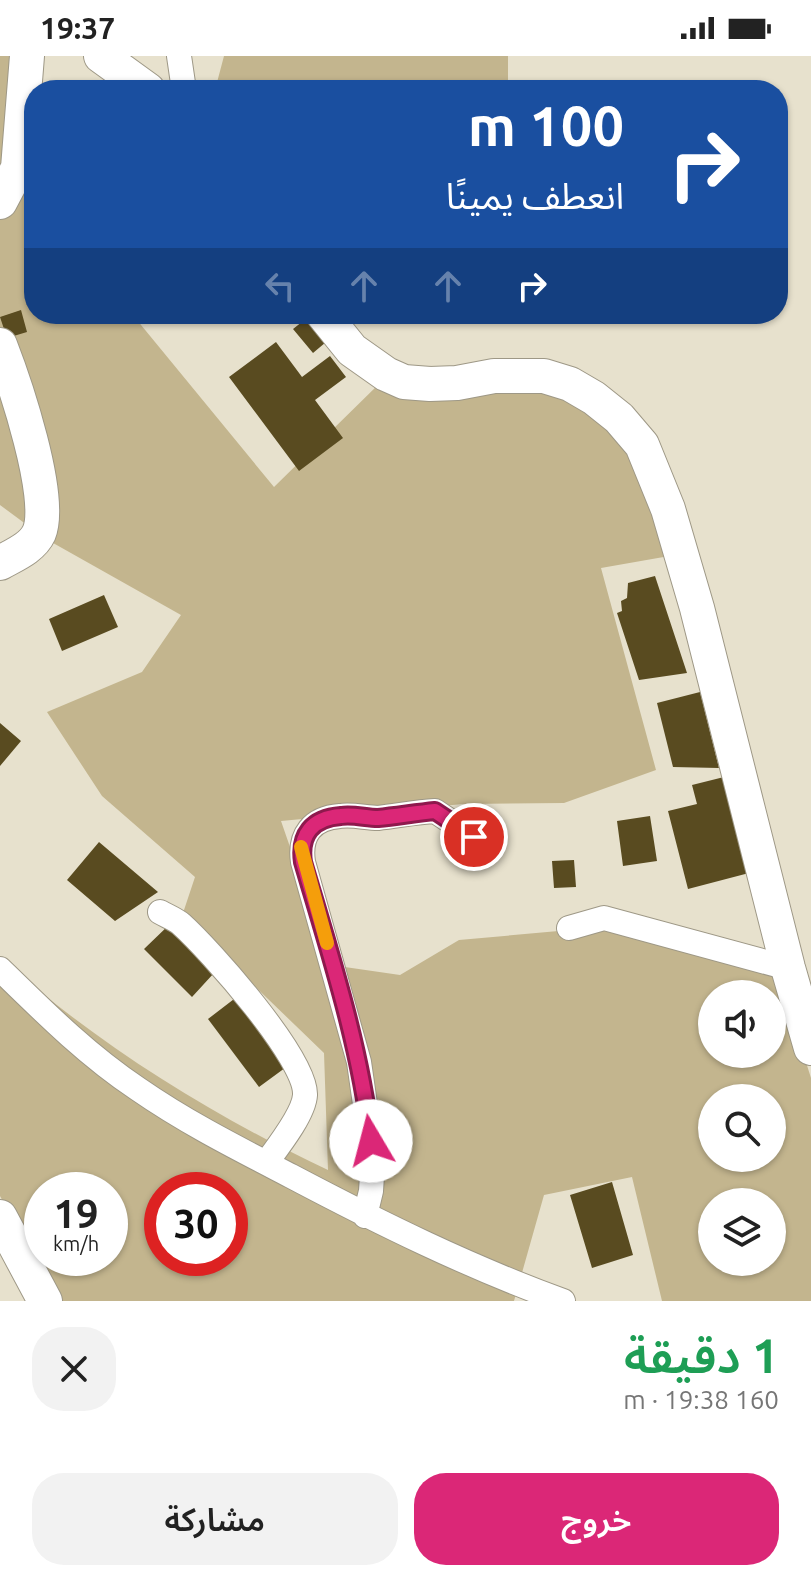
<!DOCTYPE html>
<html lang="ar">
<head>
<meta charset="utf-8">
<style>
  body { margin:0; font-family:Ubuntu,"Noto Sans Arabic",sans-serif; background:#f2f2f2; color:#222; direction:rtl; height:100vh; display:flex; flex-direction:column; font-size:30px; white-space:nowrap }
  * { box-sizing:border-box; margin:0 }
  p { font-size:26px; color:#767676 }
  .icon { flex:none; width:44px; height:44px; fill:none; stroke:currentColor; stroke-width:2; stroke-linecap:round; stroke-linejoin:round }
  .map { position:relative; height:1245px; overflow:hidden; direction:ltr }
  .panel { display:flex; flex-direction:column; background:#fff; flex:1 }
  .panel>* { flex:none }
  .guide { position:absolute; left:24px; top:24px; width:764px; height:244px; border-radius:32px; box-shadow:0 2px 6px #0004; direction:rtl; background:#1a4fa0; color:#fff; overflow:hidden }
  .tools { position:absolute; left:698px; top:924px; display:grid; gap:16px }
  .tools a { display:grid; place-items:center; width:88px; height:88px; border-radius:50%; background:#fff; box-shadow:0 2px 6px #0004; font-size:40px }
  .speed { position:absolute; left:24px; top:1116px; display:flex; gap:16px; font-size:40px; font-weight:700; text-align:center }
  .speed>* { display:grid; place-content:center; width:104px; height:104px; border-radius:50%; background:#fff; box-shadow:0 2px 6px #0004; line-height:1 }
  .speed small { font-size:20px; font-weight:400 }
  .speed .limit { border:12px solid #d22; background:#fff; color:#111 }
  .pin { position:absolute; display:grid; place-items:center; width:68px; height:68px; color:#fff; margin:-34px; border:4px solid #fff; border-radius:50%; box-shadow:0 2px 8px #0007 }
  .me { position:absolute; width:88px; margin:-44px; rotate:352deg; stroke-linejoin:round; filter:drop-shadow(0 0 6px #0008) }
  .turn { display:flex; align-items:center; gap:28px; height:168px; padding:0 32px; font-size:36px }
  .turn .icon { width:104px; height:104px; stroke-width:2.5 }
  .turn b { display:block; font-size:56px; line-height:68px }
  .lanes { display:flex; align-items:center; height:76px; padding:0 32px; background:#0003; justify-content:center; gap:40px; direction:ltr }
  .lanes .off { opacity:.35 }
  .round { display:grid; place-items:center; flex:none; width:84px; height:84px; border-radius:32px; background:#f2f2f2 }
  .overview { display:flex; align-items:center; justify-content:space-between; height:136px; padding:0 32px }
  h1 { font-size:48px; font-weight:600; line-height:60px; color:#1e9e55 }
  .action { display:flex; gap:16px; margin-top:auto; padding:16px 32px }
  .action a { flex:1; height:92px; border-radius:32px; background:#db2777; color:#fff; font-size:32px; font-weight:600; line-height:92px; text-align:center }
  .action a+a { background:#f2f2f2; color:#222 }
  .status { display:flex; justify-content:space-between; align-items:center; height:56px; padding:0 40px; background:#fff; direction:ltr }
  .status svg { height:22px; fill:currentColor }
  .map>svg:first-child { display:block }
  .green { fill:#c3b58e; fill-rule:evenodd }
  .building { fill:#594b20 }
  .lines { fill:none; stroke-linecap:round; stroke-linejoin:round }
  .street-casing { stroke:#9e9886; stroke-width:26 }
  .secondary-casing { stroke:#9e9886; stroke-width:36 }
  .street { stroke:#fff; stroke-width:24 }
  .secondary { stroke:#fff; stroke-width:34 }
  .route-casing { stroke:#8e194d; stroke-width:20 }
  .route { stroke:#db2777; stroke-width:14 }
  .slow { stroke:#f59e0b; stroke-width:14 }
</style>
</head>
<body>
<div class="status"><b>19:37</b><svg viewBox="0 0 49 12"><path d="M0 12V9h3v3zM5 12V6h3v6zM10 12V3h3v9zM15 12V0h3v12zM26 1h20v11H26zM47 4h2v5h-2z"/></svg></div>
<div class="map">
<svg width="811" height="1245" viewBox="0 0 811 1245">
  <rect width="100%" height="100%" fill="#e7e1cd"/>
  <path class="green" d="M0 0H42L34 111V258H132L274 431 382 325 516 318 618 360 675 499 601 512 656 714 564 747 463 748 281 765 331 909 400 919 459 884 592 872 778 918 811 1022V1245H662L632 1121 544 1139 514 1245H57L0 1140V902C99 989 209 1058 328 1114L324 997 182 860 195 821 102 740 47 656 142 616 181 559 46 483 0 449ZM712 938H772V998H712ZM712 1042H772V1102H712ZM42 1134H110V1202H42ZM162 1134H230V1202H162ZM712 1146H772V1206H712Z
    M224 0H508V34H215Z"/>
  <path class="building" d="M21 254 27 276 7 282 0 261Z
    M312 258 332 281 313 297 293 273Z
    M276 286 302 321 330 300 346 321 315 344 343 382 299 415 229 321Z
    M655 520 687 617 639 624 617 557 622 555 621 545 627 542 628 527Z
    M104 539 118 571 62 595 49 563Z
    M700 636 719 712 673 711 657 647Z
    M0 667 21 685 0 710Z
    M724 721 749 817 688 833 668 755 697 748 692 729Z
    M650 760 657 805 623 810 617 765Z
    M99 786 158 836 115 865 67 824Z
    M574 804 576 831 554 832 552 805Z
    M171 867 214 917 192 941 144 893Z
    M238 940 289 1009 259 1031 208 963Z
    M612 1126 633 1199 592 1212 570 1139Z"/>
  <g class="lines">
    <g class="street-casing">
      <path id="street" d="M179 0 184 34
        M160 856C167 860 175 863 181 868 210 894 307 1003 305 1039 304 1058 277 1092 266 1107
        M569 872 604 862 788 912
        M0 913C44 956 87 999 138 1033 187 1067 239 1093 291 1120 380 1167 469 1211 563 1245
        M365 1160 371 1135 373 1104 359 1006 303 806C299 779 312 762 340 760 353 758 366 762 378 762 397 760 416 756 435 755L474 781"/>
    </g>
    <g class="secondary-casing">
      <path id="secondary" d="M101 0 148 34
        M0 146 18 112 27 0
        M323 258 352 294 386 318 404 326 430 328 457 327 494 320H544L570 328 594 342 619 362 642 389 668 453 697 552 788 912 811 992
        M0 289C14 325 54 442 39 477 32 492 14 499 0 507
        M0 1161 45 1245"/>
    </g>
    <use href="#street" class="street"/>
    <use href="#secondary" class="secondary"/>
  </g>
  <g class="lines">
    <g class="route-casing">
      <path id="route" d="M371 1085C360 989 330 898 303 806 299 779 312 762 341 760 353 758 366 762 378 762 397 760 416 757 435 755L474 781"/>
    </g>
    <use href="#route" class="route"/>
    <path class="slow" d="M301 791 327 887"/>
  </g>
</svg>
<div class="tools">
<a><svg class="icon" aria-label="sound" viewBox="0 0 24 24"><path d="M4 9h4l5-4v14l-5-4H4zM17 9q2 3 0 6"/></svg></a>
<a><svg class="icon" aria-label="search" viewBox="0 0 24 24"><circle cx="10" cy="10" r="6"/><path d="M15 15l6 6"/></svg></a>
<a><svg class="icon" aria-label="layers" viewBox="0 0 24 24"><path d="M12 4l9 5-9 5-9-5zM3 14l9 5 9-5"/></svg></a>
</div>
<div class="speed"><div>19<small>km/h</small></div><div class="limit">30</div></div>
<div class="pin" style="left:474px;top:781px;background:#d93025"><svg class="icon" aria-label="arrive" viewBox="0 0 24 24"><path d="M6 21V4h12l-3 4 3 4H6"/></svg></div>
<svg class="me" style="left:371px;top:1085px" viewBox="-20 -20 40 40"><circle r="19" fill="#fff"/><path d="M0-13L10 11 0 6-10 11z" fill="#db2777"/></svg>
<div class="guide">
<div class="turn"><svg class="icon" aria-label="right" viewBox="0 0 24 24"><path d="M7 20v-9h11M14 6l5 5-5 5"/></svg><div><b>100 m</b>انعطف يمينًا</div></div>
<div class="lanes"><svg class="icon off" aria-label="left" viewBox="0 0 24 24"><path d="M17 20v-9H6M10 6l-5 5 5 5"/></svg><svg class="icon off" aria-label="ahead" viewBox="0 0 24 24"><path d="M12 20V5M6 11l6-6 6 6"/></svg><svg class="icon off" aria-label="ahead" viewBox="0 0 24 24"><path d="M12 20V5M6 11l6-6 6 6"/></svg><svg class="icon" aria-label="right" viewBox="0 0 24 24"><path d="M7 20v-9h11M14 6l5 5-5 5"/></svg></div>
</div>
</div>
<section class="panel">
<div class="overview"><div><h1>1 دقيقة</h1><p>160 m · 19:38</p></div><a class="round"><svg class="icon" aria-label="close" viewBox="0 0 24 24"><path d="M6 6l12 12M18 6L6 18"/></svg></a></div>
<div class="action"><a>خروج</a><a>مشاركة</a></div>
</section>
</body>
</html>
